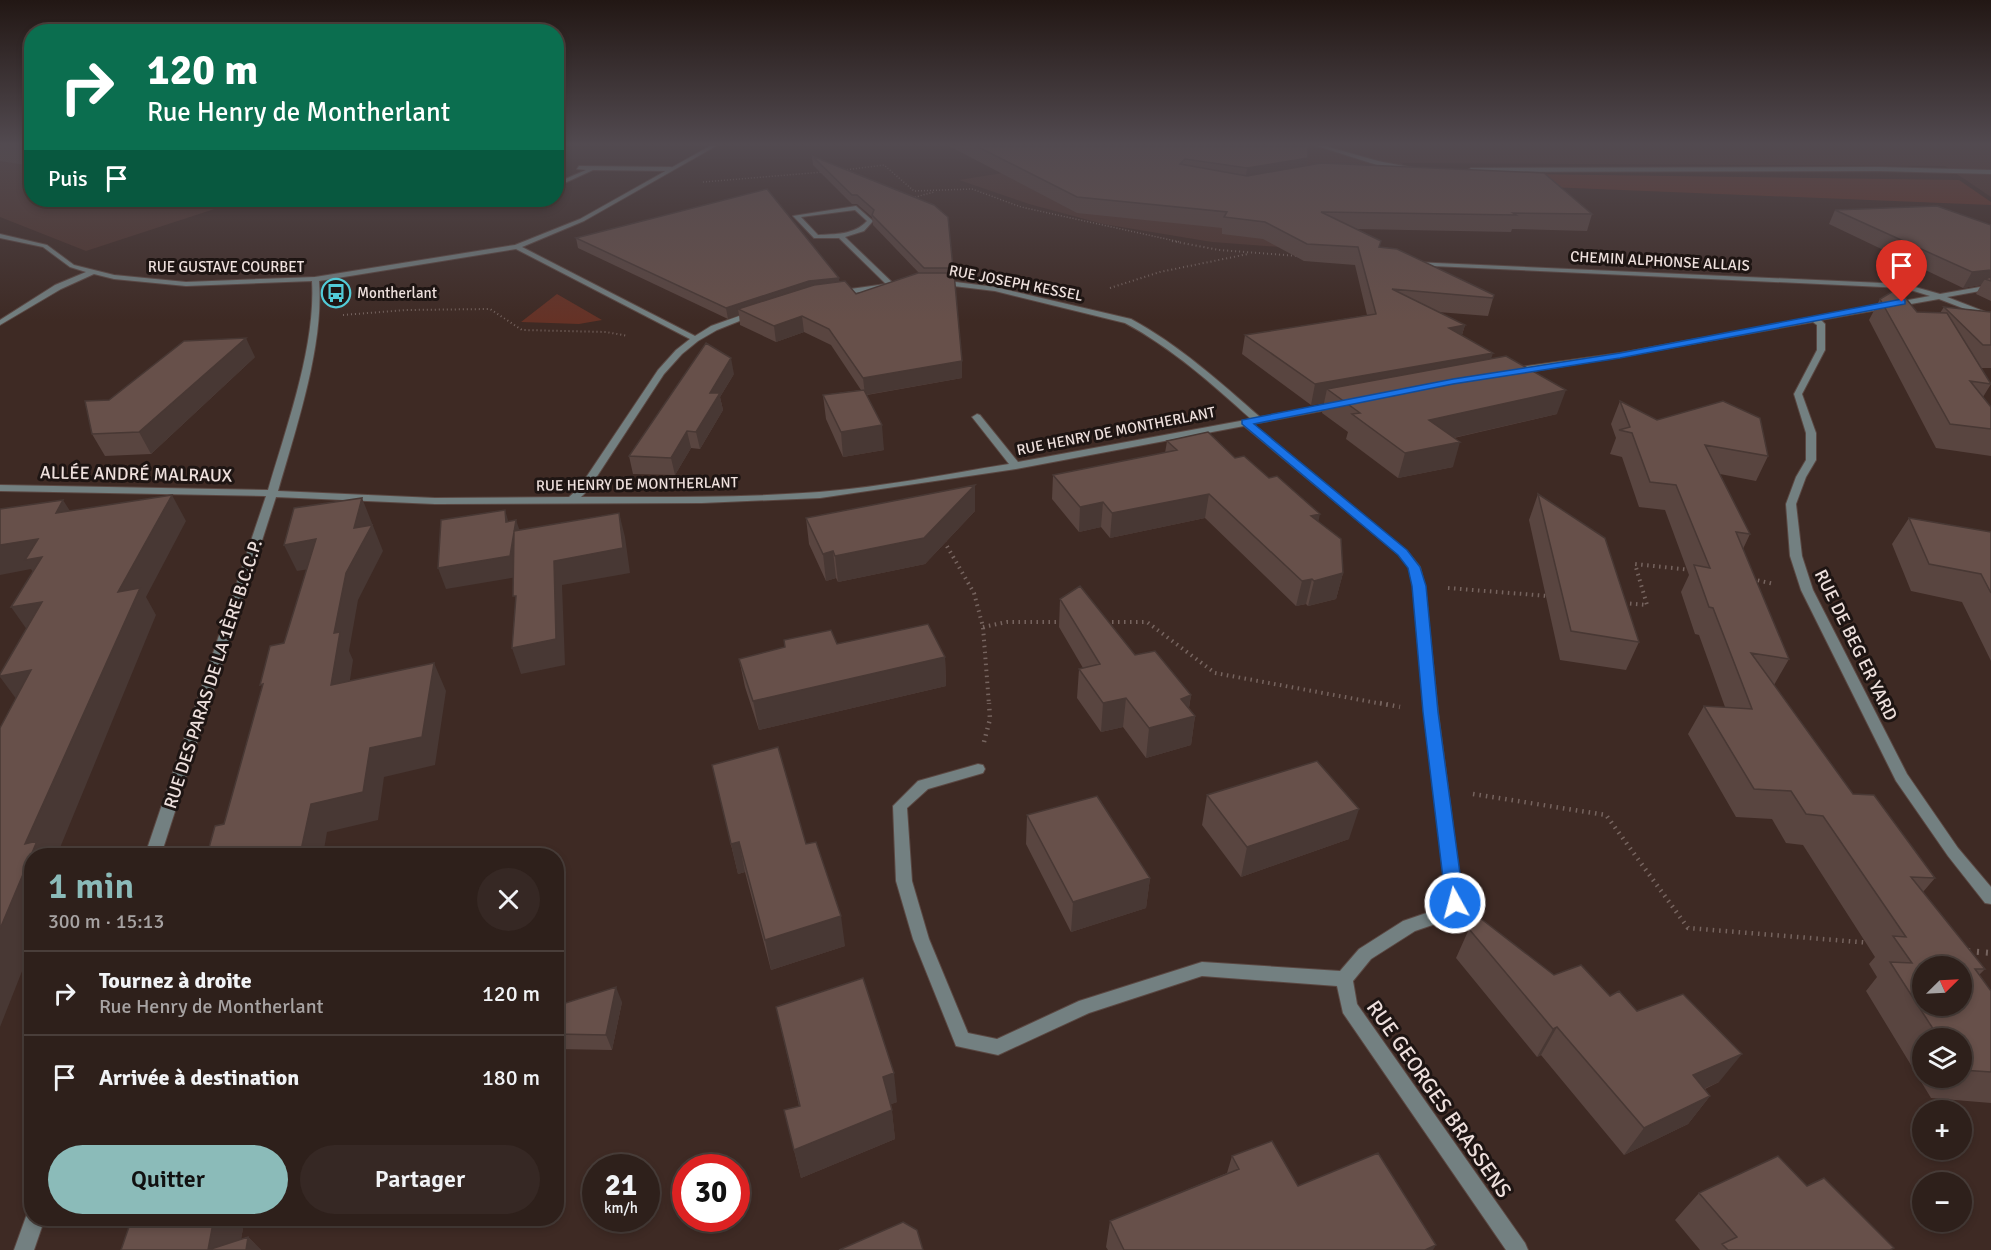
<!DOCTYPE html>
<html lang="fr">
<head>
<meta charset="utf-8">
<style>
  body { margin:0; font-family:Signika,sans-serif; background:#362824; color:#f1f3f6; height:100vh; display:flex; flex-direction:column; font-size:22px; white-space:nowrap }
  * { box-sizing:border-box; margin:0 }
  p { font-size:20px; color:#a7a3a3 }
  .icon { flex:none; width:33px; height:33px; fill:none; stroke:currentColor; stroke-width:2; stroke-linecap:round; stroke-linejoin:round }
  .map { position:relative; flex:1; overflow:hidden }
  .side { position:absolute; left:24px; top:848px; width:540px; height:378px; display:flex; flex-direction:column; background:#2e201b; border-radius:24px; box-shadow:0 3px 9px #0003,0 0 0 2px #493e3a }
  .side>* { flex:none }
  .top-card { position:absolute; left:24px; top:24px; width:540px; height:183px; border-radius:24px; box-shadow:0 3px 9px #0003,0 0 0 2px #493e3a; background:#0b6e4f; color:#fff; overflow:hidden }
  .needle { width:39px; rotate:66deg }
  .buttons { position:absolute; left:1912px; top:956px; display:grid; gap:12px }
  .buttons a { display:grid; place-items:center; width:60px; height:60px; border-radius:50%; background:#2e201b; box-shadow:0 3px 9px #0003,0 0 0 2px #493e3a; font-size:30px }
  .speed { position:absolute; left:582px; top:1154px; display:flex; gap:12px; font-size:30px; font-weight:700; text-align:center }
  .speed>* { display:grid; place-content:center; width:78px; height:78px; border-radius:50%; background:#2e201b; box-shadow:0 3px 9px #0003,0 0 0 2px #493e3a; line-height:1 }
  .speed small { font-size:15px; font-weight:400 }
  .speed .limit { border:9px solid #d22; background:#fff; color:#111 }
  .pin { position:absolute; display:grid; place-items:center; width:51px; height:51px; color:#fff; margin:-62px -26px; border-radius:50% 50% 50% 0; rotate:-45deg; box-shadow:0 0 6px #0007 }
  .pin .icon { rotate:45deg }
  .me { position:absolute; width:66px; margin:-33px; rotate:353deg; stroke-linejoin:round; filter:drop-shadow(0 0 4px #0008) }
  .turn { display:flex; align-items:center; gap:21px; height:126px; padding:0 24px; font-size:27px }
  .turn .icon { width:78px; height:78px; stroke-width:2.5 }
  .turn b { display:block; font-size:42px; line-height:51px }
  .then { display:flex; align-items:center; height:57px; padding:0 24px; background:#0003; gap:12px; font-size:22px }
  .round { display:grid; place-items:center; flex:none; width:63px; height:63px; border-radius:32px; background:#362824 }
  .head { display:flex; align-items:center; justify-content:space-between; height:102px; padding:0 24px }
  h1 { font-size:36px; font-weight:600; line-height:45px; color:#8bbbb9 }
  .primary-button { display:flex; gap:12px; margin-top:auto; padding:12px 24px }
  .primary-button a { flex:1; height:69px; border-radius:36px; background:#8bbbb9; color:#111; font-size:24px; font-weight:600; line-height:69px; text-align:center }
  .primary-button a+a { background:#362824; color:#f1f3f6 }
  ul { padding:0; list-style:none }
  li { display:flex; align-items:center; gap:18px; height:84px; padding:0 24px; border-top:2px solid #493e3a }
  li div { flex:1 }
  li b { display:block; font-size:22px }
  li em { font-style:normal }
  .map>svg:first-child { display:block }
  .built { fill:#4f342d }
  .green { fill:#653226 }
  .lines { fill:none; stroke-linecap:round; stroke-linejoin:round }
  .service-casing { stroke:#5a4742; stroke-width:2 }
  .minor-casing { stroke:#5a4742; stroke-width:2 }
  .path-far4 { stroke:#76645f; stroke-width:1.5; stroke-dasharray:1 2; stroke-linecap:butt }
  .path-far3 { stroke:#76645f; stroke-width:2; stroke-dasharray:1 3; stroke-linecap:butt }
  .path-far2 { stroke:#76645f; stroke-width:4; stroke-dasharray:1.5 4.5; stroke-linecap:butt }
  .path-far1 { stroke:#76645f; stroke-width:4.5; stroke-dasharray:1.5 5; stroke-linecap:butt }
  .path { stroke:#76645f; stroke-width:6; stroke-dasharray:2 7; stroke-linecap:butt }
  .service { fill:#738081; fill-rule:evenodd }
  .minor { fill:#738081; fill-rule:evenodd }
  .wall { fill:#594540; fill-rule:evenodd }
  .shaded-wall { fill:#483834 }
  .building { fill:#67504a; stroke:#483834; stroke-width:1.5; fill-rule:evenodd }
  .route { fill:#1a73e8; stroke:#114b97; stroke-width:1.5 }
  .labels { text-anchor:middle; dominant-baseline:central; stroke-width:6; stroke-linejoin:round; paint-order:stroke }
  .far-street-label { font-size:15px; fill:#eee0dd; stroke:#1e1513 }
  .far-poi-label { font-size:15px; fill:#eee0dd; stroke:#1e1513; text-anchor:start }
  .street-label { font-size:18px; fill:#eee0dd; stroke:#1e1513 }
  .near-street-label { font-size:21px; fill:#eee0dd; stroke:#1e1513 }
</style>
</head>
<body>
<div class="map">
<svg width="1991" height="1250" viewBox="0 0 1991 1250">
  <rect width="100%" height="100%" fill="#3e2a24"/>
  <path class="built" d="M0 146H31L32 200H242L86 251 0 217Z
    M1044 146H1991V197L1945 166 1402 163 1442 213 1359 210 1349 252 1212 242 1103 224 1029 204 959 180 1065 163Z"/>
  <path class="green" d="M1460 173 1959 180 1991 202V205L1476 184Z
    M557 294 602 320 579 324 521 322Z"/>
  <g class="lines">
    <g class="service-casing">
      <path id="service" d="M579 166 671 167 674 169 671 171 593 170 556 187V183L586 170 577 169Z"/>
    </g>
    <g class="minor-casing">
      <path id="minor" d="M710 146H716L584 221 522 247 695 336 711 326 750 312 757 314 717 330 698 341 682 354 664 374 588 490 581 497C660 497 740 498 819 492 882 487 946 474 1009 464L972 417 977 414 980 415 1018 462 1251 419C1212 384 1172 348 1125 323L995 291 937 284V280H940L995 287 1131 319C1179 345 1220 382 1260 417L1340 403V407L1337 408 1253 424 1407 551 1420 567 1425 586 1438 712 1463 903 1461 908 1447 920 1415 931 1371 959 1353 981 1357 1004 1525 1243 1528 1250H1506L1343 1013 1337 986 1202 976 1089 1013 998 1055 956 1046 913 939 896 881 893 806 918 781 978 764 983 765 985 769 983 773 928 789 907 808 912 881 929 939 968 1033 997 1039 1079 1001 1202 962 1340 971 1359 949 1403 921 1435 910 1447 901 1424 712 1413 586 1409 567 1399 555 1244 426 1016 469 820 498 702 503 435 504 276 497 161 855H145L266 496 0 491V485L268 490C286 428 316 346 312 281L186 286 114 279 94 274 61 289 0 325V320L55 285 86 272 70 267 43 247 0 238V234L47 245 74 265 114 275 186 282 315 277 515 245 580 219ZM516 249 690 339 676 350 658 370 579 488 569 497 435 498 278 491C296 428 324 346 319 281Z
        M1317 146H1325L1378 161 1414 168 1411 170 1377 165Z
        M1879 167 1991 170V174L1879 171 1471 172 1468 170 1471 168Z
        M856 206 873 221 864 231 845 237 896 286 892 288 839 295H836V291L886 284 839 238H814L793 216ZM855 210 867 221C854 235 835 234 818 235L801 217Z
        M1413 262 1904 284 1940 294 1991 285V289L1947 297 1991 314V319L1939 299 1821 320 1825 324V350L1802 394 1816 433V460L1806 477 1796 504 1802 556 1813 590 1907 774 1958 848 1991 887V904L1985 903 1948 856 1896 781 1801 590 1790 556 1786 504 1796 477 1806 460V433L1794 394 1817 350V325L1813 322 1620 357 1514 374 1510 371 1514 368 1620 353 1930 296 1904 288 1411 265V263Z
        M32 1209V1218H45L34 1250H14L28 1211Z"/>
    </g>
    <path class="path-far4" d="M844 170 884 165 914 191 972 189 1021 207 1180 242
      M703 182 824 172
      M912 198 934 192"/>
    <path class="path-far3" d="M1172 241 1219 250 1298 256
      M1110 288 1160 272 1248 254
      M343 315 406 310 490 309 522 330 606 332 628 336"/>
    <path class="path-far2" d="M944 541 974 593 983 627 989 705
      M1752 579 1774 584
      M1448 588 1548 596
      M1624 603 1647 605 1635 564 1691 570
      M1106 622H1147L1215 673 1388 705
      M983 627 1007 622H1062"/>
    <path class="path-far1" d="M1380 703 1400 707
      M984 742 990 719 989 703
      M1473 794 1606 815 1688 928 1871 943"/>
    <path class="path" d="M1968 951 1991 953"/>
    <use href="#service" class="service"/>
    <use href="#minor" class="minor"/>
  </g>
  <path class="wall" d="M0 146H32V166L0 161Z
    M949 146H1308L1307 165 1592 214 1587 231 1512 229 1511 232 1356 229 1380 247 1494 295 1488 316 1438 312 1465 325 1462 335 1557 414 1454 438 1453 467 1398 478 1346 439 1348 432 1322 413 1324 403 1311 405 1242 354 1245 335 1367 315 1355 265 1304 261 1263 239 1222 234V228L1077 213Z
    M812 156 953 268 962 378 867 395 884 450 843 457 826 419 823 395 861 390 831 345 804 332 776 342 740 325 739 315 728 319 578 248 576 238 839 278V282L856 294 919 273 873 225 872 217 857 204H852L813 165Z
    M134 200H229L197 209Z
    M1835 210 1991 225V301L1976 294 1981 285 1963 288 1829 224Z
    M1880 299 1917 312 1940 313 1944 307 1991 312V368H1981L1991 384 1983 397 1991 407V456L1936 448 1869 320Z
    M255 357 151 454 105 456 92 434 109 400Z
    M734 374 720 397 723 410 700 449 691 448 675 475 633 474 629 456Z
    M1620 401 1657 420 1768 456 1756 481 1720 474 1750 534 1743 549 1789 659 1774 685 1853 794 1935 878 1923 892 1985 969 1979 975 1991 991V1103L1931 1098 1866 991 1877 977 1869 964 1875 957 1803 845 1786 843 1772 819 1736 817 1688 734 1704 706 1725 707 1699 635 1695 634 1681 592 1689 575 1665 510 1639 507 1622 457 1610 454 1616 438 1611 424ZM1923 1038H1962V1077H1923Z
    M1167 441 1235 458 1318 521 1343 573 1336 599 1308 606 1306 604 1296 606 1205 518 1110 538 1101 527 1079 532 1052 499 1053 475 1165 453Z
    M1538 494 1639 642 1626 670 1560 660 1529 520Z
    M975 511 925 564 838 582 836 578 826 581 809 544 806 518Z
    M1909 518 1991 532V661L1962 602 1911 591 1892 544Z
    M1060 599 1191 695 1189 708 1195 716 1191 745 1146 758 1123 727 1101 732 1077 698 1079 669 1083 668 1059 627Z
    M837 644 945 657 946 686 759 730 745 687 739 659Z
    M712 765 806 844 845 946 771 970 745 872 738 874Z
    M1207 795 1349 839 1241 877 1202 825Z
    M1027 815 1150 878 1146 908 1071 932 1026 844Z
    M1469 929 1554 975 1610 996 1637 1011 1719 1082 1705 1089 1710 1096 1688 1124 1624 1155 1541 1055 1537 1057 1456 958Z
    M622 1002 612 1050 556 1049V1006Z
    M776 1007 897 1102 891 1104 895 1139 801 1178 784 1110 799 1106Z
    M1232 1156 1298 1186 1433 1250H1108L1106 1247 1110 1221 1227 1173Z
    M1807 1186 1891 1250H1700L1675 1220 1699 1193Z
    M123 1218H245L241 1239 248 1237 261 1250H121L130 1224Z"/>
  <path class="shaded-wall" d="M1308 158 1305 172 1245 183 1247 168Z
    M193 200H229L197 209Z
    M1991 270V281L1985 279 1981 285 1963 288 1972 272Z
    M839 278 840 288 738 309 739 315 728 319 726 308 809 281Z
    M802 316 804 332 776 342 774 326Z
    M1465 325 1459 344 1449 328Z
    M246 338 255 357 151 454 139 432Z
    M1493 353 1487 373 1327 389 1324 403 1311 405 1315 384Z
    M731 358 734 374 720 397 723 410 700 449 696 432 710 393Z
    M962 361V378L865 395 863 378Z
    M1566 390 1557 414 1422 445 1429 420Z
    M882 425 884 450 843 457 841 432Z
    M687 431 691 448 675 475 671 458Z
    M1460 442 1453 467 1398 478 1405 453Z
    M975 485V511L925 564 838 582 835 556Z
    M1209 494 1205 518 1110 538 1112 513Z
    M172 495 186 521 146 597 156 615 57 855H32V946L0 1027V929L25 844 118 592Z
    M362 498 383 551 358 600 349 651 353 660 345 713 331 685 334 633 354 528Z
    M63 500 79 525 56 513Z
    M1103 502 1101 527 1079 532 1080 507Z
    M505 510 511 531 516 520 523 540 517 577 446 589 438 568 506 522Z
    M619 513 625 537 630 573 562 585 565 665 521 674 512 648 554 561Z
    M1320 514 1315 538 1311 516Z
    M38 539 55 565 43 587 31 569 0 575V545Z
    M316 539 328 566 297 571 284 545Z
    M833 551 836 578 826 581 823 554Z
    M1343 573 1336 599 1308 606 1314 581Z
    M1312 579 1306 604 1296 606 1302 581Z
    M42 602 30 634 11 607Z
    M945 657 946 686 759 730 753 701Z
    M434 663 446 691 435 765 384 777 378 820 327 832 323 855H300L311 804 370 748Z
    M31 670 20 704 0 677V676Z
    M1191 695 1187 718 1195 716 1191 745 1146 758 1149 728 1181 699Z
    M1126 698 1123 727 1101 732 1103 703Z
    M1359 809 1349 839 1241 877 1247 847Z
    M739 842 745 872 738 874 731 844Z
    M1150 878 1146 908 1071 932 1073 902Z
    M841 916 845 946 771 970 765 940Z
    M616 987 622 1002 612 1050 606 1035Z
    M1557 1027 1541 1055 1537 1057 1553 1029Z
    M1742 1054 1719 1082 1672 1103 1693 1075Z
    M894 1073 897 1102 887 1106 883 1077Z
    M1710 1096 1688 1124 1624 1155 1644 1128Z
    M892 1110 895 1139 801 1178 794 1150Z
    M214 1218H245L239 1250H208Z
    M248 1237 261 1250H246Z
    M1436 1245 1433 1250H1425Z"/>
  <path class="building" d="M976 146H1308V158L1247 168 1185 159 1180 164 1247 176 1321 163 1544 173 1592 214 1513 213 1516 215 1321 212 1381 241 1379 247 1397 249 1494 295 1493 298 1392 289 1465 325 1449 328 1493 353 1315 384 1245 335 1376 314 1358 247 1307 244 1265 222 1224 217 1227 212 1077 197Z
    M812 156 934 205 948 217 953 268H924L872 215 874 210 857 195H852Z
    M767 189 839 278 809 281 726 308 576 238Z
    M1937 206 1991 225V270L1972 272 1835 210Z
    M918 273H954L962 361 863 378 829 329 802 316 774 326 738 309 814 285 845 281 856 294Z
    M1991 277V281L1985 279Z
    M1895 290H1899L1917 312 1947 313 1991 384 1970 381 1991 407V429L1950 424 1880 299Z
    M1944 307 1991 312V345H1983Z
    M246 338 139 432 92 434 85 401 109 400 184 341Z
    M706 343 731 358 710 393H720L696 432 687 431 671 458 629 456Z
    M1506 356 1566 390 1429 420 1460 442 1405 453 1352 414 1360 413 1327 389Z
    M864 390 882 425 841 432 823 395Z
    M1620 401 1657 420 1723 401 1760 418 1768 456 1705 445 1750 534 1736 532 1789 659 1751 653 1853 794 1874 795 1935 878 1911 877 1985 969H1975L1991 991V1072L1962 1070V1038H1939L1890 962 1912 963 1893 936 1906 937 1823 816 1806 814 1791 791 1754 789 1704 706 1752 709 1713 608 1709 607 1694 565 1710 568 1676 485 1650 482 1632 433 1619 430 1630 427ZM1923 966H1962V1005H1923Z
    M1208 432 1235 458 1244 456 1269 478 1277 476 1320 514 1311 516 1341 539 1343 573 1314 581 1312 579 1302 581 1209 494 1112 513 1103 502 1080 507 1053 475 1177 450 1167 441Z
    M975 485 924 538 835 556 833 551 823 554 806 518Z
    M1538 494 1605 538 1639 642 1571 631Z
    M172 495 118 592 140 588 25 844 37 841 0 929V728L31 670 0 676V674L42 602 11 607 42 557 25 560 38 539 0 545V509L63 500 56 513Z
    M362 498 354 528 372 525 346 573 334 633 340 632 331 685 434 663 422 737 370 748 363 792 311 804 300 855H207L215 826 224 824 263 684 260 685 270 646 284 643 316 539 284 545 294 508Z
    M505 510 506 522 516 520 510 556 438 568 441 520Z
    M619 513 623 548 554 561 556 639 512 648 516 596H513L514 531Z
    M1909 518 1991 532V593L1981 574 1929 564Z
    M1080 586 1135 655 1155 651 1191 695 1181 699 1195 716 1149 728 1126 698 1103 703 1079 669 1100 664 1060 599Z
    M928 624 945 657 753 701 739 659 785 647 784 640 831 630 837 644Z
    M778 747 806 844 816 842 841 916 765 940 739 842 731 844 712 765Z
    M1317 761 1359 809 1247 847 1207 795Z
    M1097 796 1150 878 1073 902 1027 815Z
    M1480 918 1554 975 1581 965 1610 996 1619 991 1637 1011 1683 994 1742 1054 1693 1075 1710 1096 1644 1128 1557 1027 1553 1029 1469 929Z
    M863 978 894 1073 883 1077 892 1110 794 1150 784 1110 800 1106 776 1007Z
    M616 987 606 1035 556 1034V1006Z
    M1272 1141 1298 1186 1378 1153 1436 1245 1425 1250H1124L1110 1221 1239 1169 1232 1156Z
    M1778 1156 1807 1186 1824 1178 1894 1248 1890 1250H1728L1722 1244 1737 1237 1699 1193Z
    M132 1218H214L208 1250H121Z
    M903 1222 917 1230 923 1250H839Z
    M248 1237 246 1250H208Z"/>
  <linearGradient id="sky" x2="0" y2="1"><stop stop-color="#221714"/><stop offset="0.45" stop-color="#524a50"/><stop offset="1" stop-color="#524a50" stop-opacity="0"/></linearGradient>
  <rect width="1991" height="321" fill="url(#sky)"/>
  <path class="route" d="M1902 299 1905 300V304L1620 358 1453 384 1254 424 1407 550 1420 567 1426 586 1438 712 1464 903 1462 908 1455 910 1449 908 1446 903 1423 712 1412 586 1408 568 1398 555 1242 424V420L1453 379 1620 353Z"/>
  <defs>
    <g id="bus-ring" transform="scale(1.5)"><circle r="9.5" fill="#1e1513" stroke="#52cbd7" stroke-width="1.5"/><path d="M-5-6H5V4H4V6H2V4H-2V6H-4V4H-5ZM-3.5-4V0h7V-4ZM-3.5 1.2v1.5H-2V1.2ZM2 1.2v1.5H3.5V1.2Z" fill="#52cbd7"/></g>
  </defs>
  <g fill-rule="evenodd">
    <use href="#bus-ring" x="336" y="293"/>
  </g>
  <g class="labels">
    <g class="far-street-label">
      <text transform="translate(1660 261) rotate(3)">CHEMIN ALPHONSE ALLAIS</text>
      <text x="226" y="267">RUE GUSTAVE COURBET</text>
      <text transform="translate(1016 283) rotate(11)">RUE JOSEPH KESSEL</text>
      <text transform="translate(1116 431) rotate(-11)">RUE HENRY DE MONTHERLANT</text>
      <text transform="translate(637 484) rotate(-1)">RUE HENRY DE MONTHERLANT</text>
    </g>
    <g class="far-poi-label">
      <text x="357" y="293">Montherlant</text>
    </g>
    <g class="street-label">
      <text transform="translate(136 474) rotate(1)">ALLÉE ANDRÉ MALRAUX</text>
      <text transform="translate(1856 645) rotate(64)">RUE DE BEG ER YARD</text>
      <text transform="translate(213 674) rotate(-72)">RUE DES PARAS DE LA 1ÈRE B.C.C.P.</text>
    </g>
    <g class="near-street-label">
      <text transform="translate(1439 1099) rotate(55)">RUE GEORGES BRASSENS</text>
    </g>
  </g>
</svg>
<div class="buttons">
<a><svg class="needle" viewBox="-14 -14 28 28"><path d="M0-13l5 13h-10z" fill="#e53935"/><path d="M0 13l5-13h-10z" fill="#a7a3a3"/></svg></a>
<a><svg class="icon" aria-label="layers" viewBox="0 0 24 24"><path d="M12 4l9 5-9 5-9-5zM3 14l9 5 9-5"/></svg></a>
<a>+</a>
<a>−</a>
</div>
<div class="speed"><div>21<small>km/h</small></div><div class="limit">30</div></div>
<div class="pin" style="left:1902px;top:302px;background:#d93025"><svg class="icon" aria-label="arrive" viewBox="0 0 24 24"><path d="M6 21V4h12l-3 4 3 4H6"/></svg></div>
<svg class="me" style="left:1455px;top:903px" viewBox="-20 -20 40 40"><circle r="17" fill="#1a73e8" stroke="#fff" stroke-width="3"/><path d="M0-11L8 9 0 5-8 9z" fill="#fff"/></svg>
<div class="top-card">
<div class="turn"><svg class="icon" aria-label="right" viewBox="0 0 24 24"><path d="M7 20v-9h11M14 6l5 5-5 5"/></svg><div><b>120 m</b>Rue Henry de Montherlant</div></div>
<div class="then">Puis<svg class="icon" aria-label="arrive" viewBox="0 0 24 24"><path d="M6 21V4h12l-3 4 3 4H6"/></svg></div>
</div>
<section class="side">
<div class="head"><div><h1>1 min</h1><p>300 m · 15:13</p></div><a class="round"><svg class="icon" aria-label="close" viewBox="0 0 24 24"><path d="M6 6l12 12M18 6L6 18"/></svg></a></div>
<ul>
<li><svg class="icon" aria-label="right" viewBox="0 0 24 24"><path d="M7 20v-9h11M14 6l5 5-5 5"/></svg><div><b>Tournez à droite</b><p>Rue Henry de Montherlant</p></div><em>120 m</em></li>
<li><svg class="icon" aria-label="arrive" viewBox="0 0 24 24"><path d="M6 21V4h12l-3 4 3 4H6"/></svg><div><b>Arrivée à destination</b></div><em>180 m</em></li>
</ul>
<div class="primary-button"><a>Quitter</a><a>Partager</a></div>
</section>
</div>
</body>
</html>
